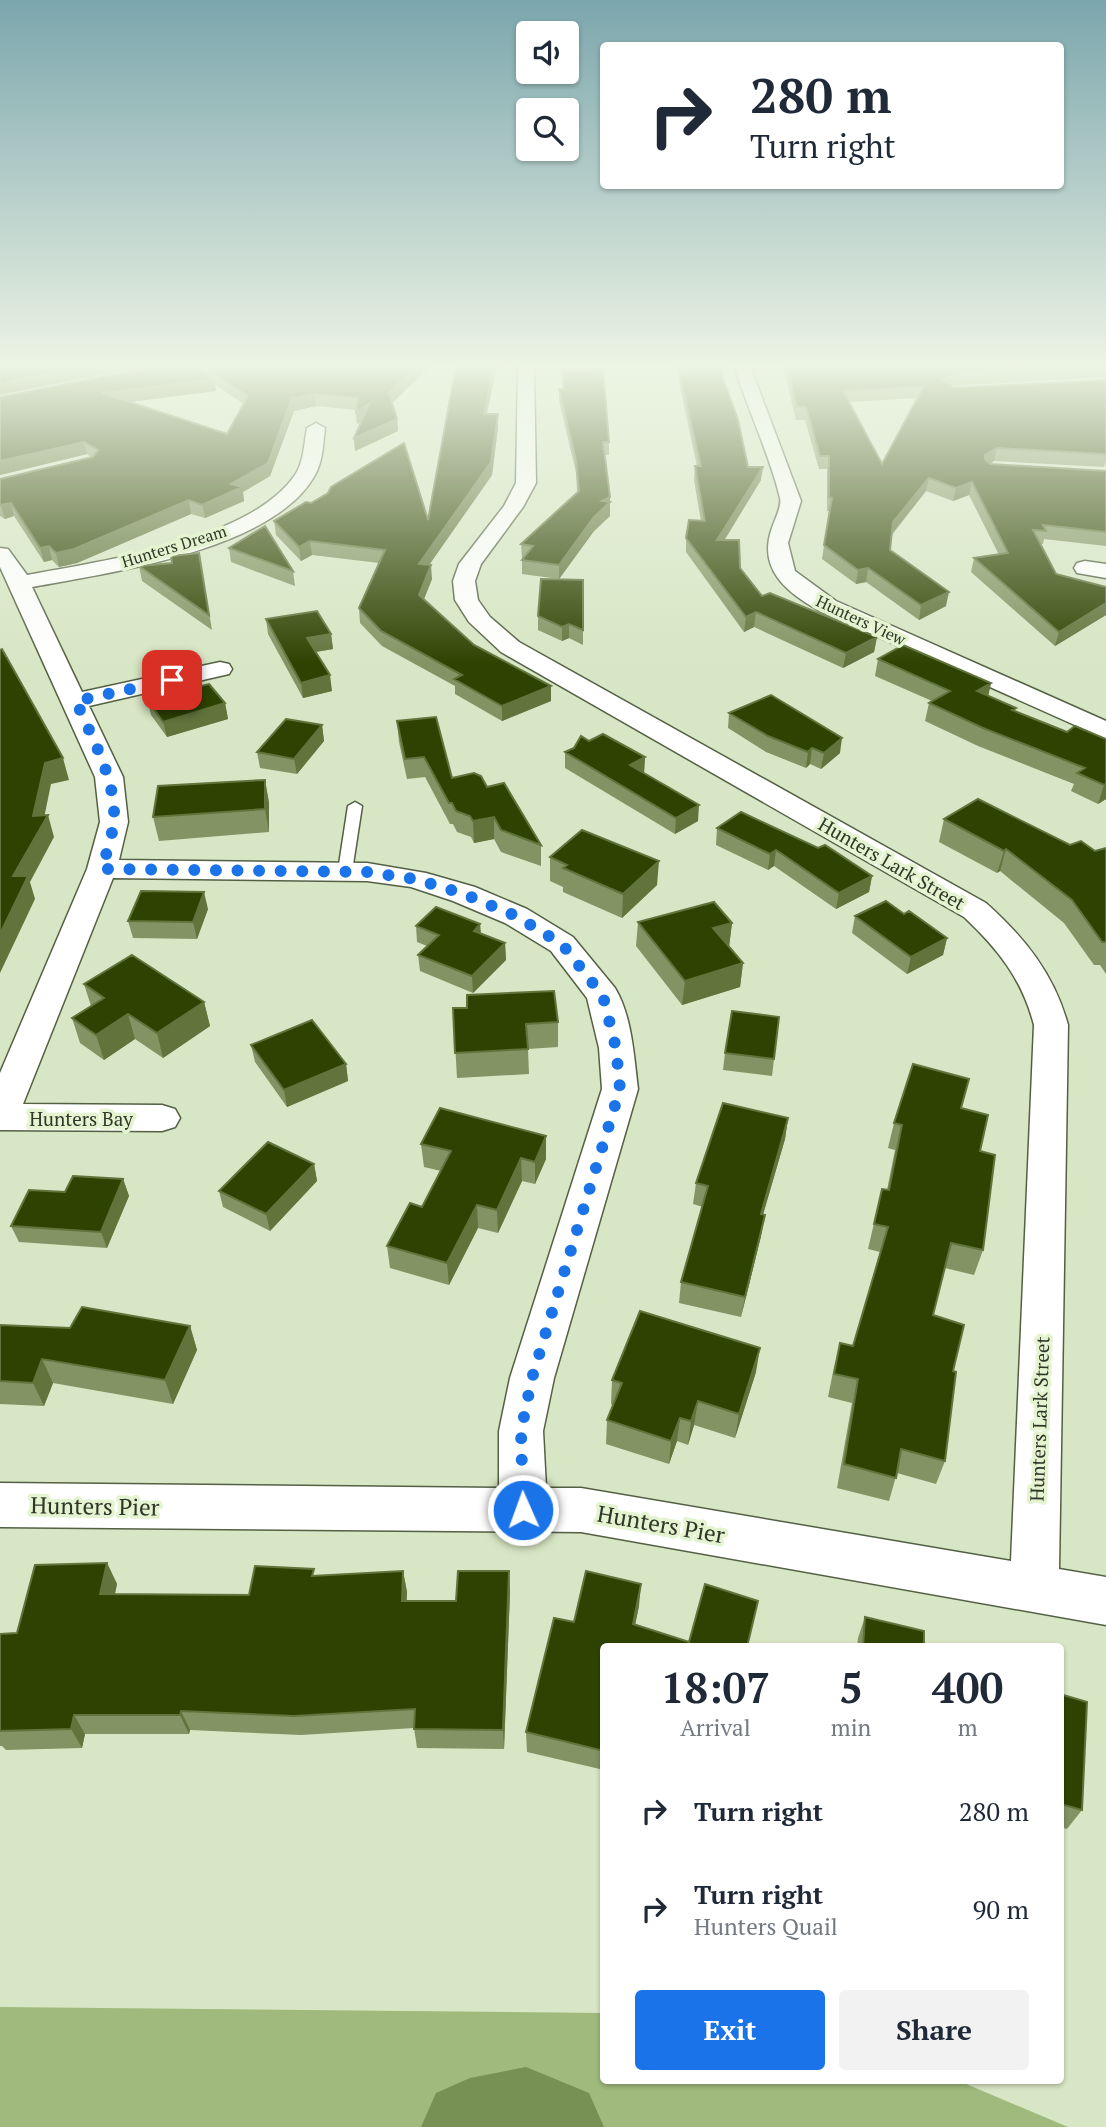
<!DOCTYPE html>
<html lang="en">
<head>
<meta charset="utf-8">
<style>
  body { margin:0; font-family:"PT Serif",serif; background:#f2f2f3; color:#1f2937; height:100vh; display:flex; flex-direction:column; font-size:26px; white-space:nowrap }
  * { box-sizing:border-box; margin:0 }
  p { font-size:23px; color:#747a83 }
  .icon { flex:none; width:38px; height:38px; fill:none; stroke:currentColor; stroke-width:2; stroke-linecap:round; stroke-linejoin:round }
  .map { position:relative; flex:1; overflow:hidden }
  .sheet { position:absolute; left:600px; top:1643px; width:464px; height:441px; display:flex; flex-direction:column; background:#fff; border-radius:7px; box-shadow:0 2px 5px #0004 }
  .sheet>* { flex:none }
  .guide { position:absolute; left:600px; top:42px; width:464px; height:147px; border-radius:7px; box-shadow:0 2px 5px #0004; background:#fff; color:#1f2937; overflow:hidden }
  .controls { position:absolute; left:516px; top:21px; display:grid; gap:14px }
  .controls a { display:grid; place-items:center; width:63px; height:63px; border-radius:7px; background:#fff; box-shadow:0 2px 5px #0004; font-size:35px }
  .pin { position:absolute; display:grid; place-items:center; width:60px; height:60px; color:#fff; margin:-30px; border-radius:14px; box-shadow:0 4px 10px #0006 }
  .me { position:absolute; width:77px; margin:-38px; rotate:358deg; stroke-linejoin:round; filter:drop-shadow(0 0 5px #0008) }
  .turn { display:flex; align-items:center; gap:24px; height:147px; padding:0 35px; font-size:32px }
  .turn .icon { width:91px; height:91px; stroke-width:2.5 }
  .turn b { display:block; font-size:49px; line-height:60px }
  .eta { display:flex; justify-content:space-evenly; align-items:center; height:119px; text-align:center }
  .eta b { font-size:42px; font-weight:600; line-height:49px }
  .action { display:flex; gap:14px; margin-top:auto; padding:14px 35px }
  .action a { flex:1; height:80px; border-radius:7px; background:#1a73e8; color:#fff; font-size:28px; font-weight:600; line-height:80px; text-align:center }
  .action a+a { background:#f2f2f3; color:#1f2937 }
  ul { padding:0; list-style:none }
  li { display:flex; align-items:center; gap:21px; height:98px; padding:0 35px }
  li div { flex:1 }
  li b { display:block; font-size:26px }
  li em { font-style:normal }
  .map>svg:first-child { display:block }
  .forest { fill:#9fba7c }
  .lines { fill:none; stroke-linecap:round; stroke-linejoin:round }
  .river { fill:#779054; fill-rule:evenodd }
  .service-casing { stroke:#536043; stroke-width:3 }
  .minor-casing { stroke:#536043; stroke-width:3 }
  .service { fill:#fff; fill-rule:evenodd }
  .minor { fill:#fff; fill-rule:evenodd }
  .wall { fill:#829463; fill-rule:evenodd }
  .shaded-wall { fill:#61743c }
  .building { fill:#2e4302; stroke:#61743c; stroke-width:2; fill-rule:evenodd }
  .route { stroke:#1a73e8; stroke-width:12; stroke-dasharray:0 21.6 }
  .labels { text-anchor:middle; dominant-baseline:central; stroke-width:7; stroke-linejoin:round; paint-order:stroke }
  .far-street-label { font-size:16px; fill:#303628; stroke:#e4f4d1 }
  .street-label { font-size:19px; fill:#303628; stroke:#e4f4d1 }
  .near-street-label { font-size:23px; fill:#303628; stroke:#e4f4d1 }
</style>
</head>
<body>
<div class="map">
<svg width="1106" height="2127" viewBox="0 0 1106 2127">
  <rect width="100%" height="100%" fill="#d7e6c4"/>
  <path class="forest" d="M0 2007 604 2013V2081H959L1068 2127H0Z"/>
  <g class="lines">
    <path class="river" d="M526 2067 589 2093 604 2127H421L436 2093 470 2078Z"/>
    <g class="service-casing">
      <path id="service" d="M355 802 362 806 352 871 345 875 338 871 348 806Z"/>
    </g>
    <g class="minor-casing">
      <path id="minor" d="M518 366H534L536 483 523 507 481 564 475 581 478 600 490 617 519 642 986 903C1025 938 1054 974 1068 1025L1059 1569 1106 1577V1625L581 1532 0 1527V1483L499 1488V1431L510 1378 602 1089 599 1048 587 998 551 951 505 923 453 901 411 887 367 881 113 878 23 1104 162 1105 175 1109 180 1118 175 1127 162 1131 0 1130V1073L87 869 100 822 95 777 0 567V548L8 549 27 575C101 561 250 541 295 475 304 462 304 443 307 428L316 423 325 428C323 444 323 461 315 475 274 550 109 573 32 587L82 692 220 662 229 664 232 669 229 674 89 706 123 777 128 822 119 860 367 863 426 873 475 887 527 909 573 937 615 988C632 1016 634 1057 638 1089L554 1378 543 1431 546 1488H581L1011 1561 1034 1025C1022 979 998 949 964 917L501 652 469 622 455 600 453 581 459 564 504 506 516 483Z
        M734 366H750L801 501 788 543 795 571 836 601 1106 721V739L820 611C787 593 757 569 772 528 775 519 782 506 780 498 769 453 748 410 734 366Z
        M1085 561 1106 564V578L1077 573 1074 568 1077 563Z"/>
    </g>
    <use href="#service" class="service"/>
    <use href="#minor" class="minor"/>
  </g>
  <path class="wall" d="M200 366H430L392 403 397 419 398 431 355 451 354 438 361 422 357 424 356 410 316 406 294 411 270 476 243 492 244 501 205 518 191 514 77 563 59 567 52 560 44 562 14 516 5 519 0 516V479L91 457 87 454 0 475V397L201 370ZM215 385 244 404 227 434 130 402 216 391Z
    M673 366H723V378L748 467 761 480 724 540 740 568 762 596 877 637 874 652 843 668 754 627 744 632 686 552V538L701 521 694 480 695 466H697L679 383V375Z
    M783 366H1106V377L951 386 953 388 1106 380V461L1104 467 994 461 990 464 1106 471V546L1044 539 1043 544H1041L1056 574 1106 587V615L1055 646 971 572 974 558 999 555 969 495 953 501 926 491 892 535 890 550 946 606 919 620 866 582 856 584 822 559 829 511H827V469H819L805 420H796ZM917 398 882 464 849 402Z
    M562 370 609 442V455H604L610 497V516L594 531 559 579 522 574V560L523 558H522L521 544 577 492 576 473 559 401V389H563Z
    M487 414 498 427 492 475 429 565 432 579 424 599 474 645 551 686V701L502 721 455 694V686L382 646 360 623 359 608 379 563 312 555 301 561 276 535 274 521 428 520Z
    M229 548 293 571 295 586 231 562Z
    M199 553 212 630 142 581 139 566 172 563Z
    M583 580V645L569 638 562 641 538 630V616Z
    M266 619 331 634 333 649 316 652 332 691 303 698 268 634Z
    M878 659 991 683 988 696 1016 708 1015 711 1067 732 1106 739V799L1098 804 1071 791 1074 784 978 746 925 721 929 703 932 701 875 676Z
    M147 699 225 703 228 719 167 737 151 715Z
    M729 713 840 753 821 769 810 764 806 768 766 752 728 728Z
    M397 721 452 778 487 787 541 845V866L501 852 494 839 474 843 471 837 457 832 453 824H450L425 777 407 779 399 742Z
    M322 725 324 741 297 774 260 768 257 752Z
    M589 741 645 757 644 773 698 821 675 834 565 768V752Z
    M265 780 269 803V832L159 841 153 817Z
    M944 819 1070 845 1095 851 1106 848V974L1100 965H1094L1064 923 1000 871 997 873 939 842Z
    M717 828 872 876 869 892 836 909 774 866 768 870 716 845Z
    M550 857 657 885 622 918 563 892V887L550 881Z
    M208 909 197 939 133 938 128 921Z
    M904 914 947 938 943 955 907 974 852 933 855 916Z
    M638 922 732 923 729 947 743 963 740 987 682 1005 636 946Z
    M480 924 481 933 505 943 506 960 473 993 420 971 418 955 427 946 417 942 416 926Z
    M84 984 204 1002 210 1026 163 1058 135 1039 104 1060 80 1043 72 1018 91 1006Z
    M453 1008 558 1022V1047L528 1049 529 1074 457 1078Z
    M251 1045 346 1064 348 1081 287 1107 255 1062Z
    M725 1053 774 1059 772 1076 723 1070Z
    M961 1108 980 1151 983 1250 974 1275 945 1268 933 1315 953 1371 945 1461 936 1484 897 1473 889 1501 837 1488 852 1403 828 1397 834 1367 840 1343 853 1346 880 1252 868 1249 882 1189 887 1190 895 1150 888 1148 894 1123Z
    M788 1118 785 1139 763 1215 761 1236 741 1317 679 1303 681 1282 703 1207 693 1204 696 1183Z
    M546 1136V1159L535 1184 522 1181 498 1233 478 1228 449 1285 390 1268 387 1246 422 1207 441 1171 424 1167 421 1144Z
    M314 1164 317 1181 270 1231 223 1207 219 1191Z
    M123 1179 129 1196 107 1248 19 1242 11 1226Z
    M0 1325 70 1328 190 1326 197 1350 173 1404 53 1383 44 1406 0 1404Z
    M756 1372 735 1438 694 1425 688 1445 677 1441 669 1464 606 1444 607 1420 613 1405 611 1404 612 1380Z
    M107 1563 117 1584 115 1594 249 1595 316 1576 403 1571 407 1592 406 1601H456L509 1571 510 1592 504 1749 417 1748 414 1728 301 1735 190 1730 189 1734H85L82 1748 6 1750 2 1746H0V1634L17 1633Z
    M639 1606 635 1624 689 1642 747 1647H604V1770L527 1752 526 1732Z
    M865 1617 924 1647H857L858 1638Z
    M1060 1694 1082 1810 1067 1829 1060 1827Z"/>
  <path class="shaded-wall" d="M86 366H147L0 395V383Z
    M417 366H430L390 405 389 393Z
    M494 366H497L484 427V414Z
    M954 373 952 385 941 392 943 380Z
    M214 379 216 391 105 405 102 393Z
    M315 394 316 406 294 411 270 476 243 492 244 501 205 518 202 505 231 484 292 398Z
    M369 404 370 416 357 424 356 412Z
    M498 414V427L492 475 420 578 419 564Z
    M397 419 398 431 355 451 354 438Z
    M84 442 87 454 0 475V461Z
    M997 448 994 461 983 468 985 455Z
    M763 467 761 480 716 554 717 540Z
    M929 478 926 491 890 536 893 522Z
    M972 482 969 495 953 501 956 488Z
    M610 497V516L594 531 559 579V565L602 501Z
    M189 500 191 514 77 563 59 567 56 553Z
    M11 503 14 516 5 519 1 506Z
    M310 541 312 555 301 561 299 547Z
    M49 546 52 560 44 562 40 548Z
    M431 565 432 579 420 609 419 595Z
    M868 568 866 582 856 584 858 570Z
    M949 592 946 606 919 620 921 605Z
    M1106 603V615L1055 646 1059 632Z
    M756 612 754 627 744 632 746 617Z
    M569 624V638L562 641V627Z
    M331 634 333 649 309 653 307 638Z
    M877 637 874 652 843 668 846 653Z
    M330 675 332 691 303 698 301 683Z
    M991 683 987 701 977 691Z
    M551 686V701L502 721V706Z
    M225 703 228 719 167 737 163 722Z
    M322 725 324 741 297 774 294 759Z
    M842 738 840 753 821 769 824 753Z
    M812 748 810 764 806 768 808 752Z
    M645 757 644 773 630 765Z
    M63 758 69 780 51 784 43 823 48 815 54 837 30 882 35 899 0 973V934L13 876 33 816 45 763Z
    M265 780 269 803V832L265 809Z
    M1106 784V799L1098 804 1104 785Z
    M699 805 698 821 675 834 676 818Z
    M494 817V839L474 843 473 821Z
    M1006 849 1000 871 997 873 1004 851Z
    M776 850 774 866 768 870 770 854Z
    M659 861 657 885 622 918 623 894Z
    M872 876 869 892 836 909 839 893Z
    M204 892 208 909 197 939 193 922Z
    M732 923 729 947 713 928Z
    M480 924 481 941 474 931Z
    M947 938 943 955 907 974 911 957Z
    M505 943 506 960 473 993 472 976Z
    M743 963 740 987 682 1005 685 981Z
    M204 1002 210 1026 163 1058 157 1033Z
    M128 1014 135 1039 104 1060 96 1035Z
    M346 1064 348 1081 287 1107 284 1090Z
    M788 1118 785 1139 757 1235 761 1214Z
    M546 1136V1159L535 1184V1162Z
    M521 1158 522 1181 498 1233 497 1210Z
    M314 1164 317 1181 270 1231 266 1214Z
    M123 1179 129 1196 107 1248 101 1232Z
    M477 1205 478 1228 449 1285 447 1263Z
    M765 1215 761 1236 741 1317 745 1297Z
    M190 1326 197 1350 173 1404 165 1380Z
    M760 1348 756 1372 735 1438 739 1414Z
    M42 1359 53 1383 44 1406 33 1383Z
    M698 1401 694 1425 688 1445 691 1421Z
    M680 1418 677 1441 669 1464 671 1441Z
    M107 1563 117 1584 110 1615 100 1594Z
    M403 1571 407 1592 406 1621 402 1601Z
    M509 1571 510 1592 504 1749 503 1730Z
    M641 1584 639 1606 631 1645 633 1624Z
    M181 1711 190 1730 189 1734 180 1715Z
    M74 1715 85 1734 82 1748 71 1729Z"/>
  <path class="building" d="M0 366H86L0 383Z
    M157 366H194L214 379 102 393 227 434 248 396 203 366H417L389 393 397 419 354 438 369 404 356 412 358 398 315 394 292 398 268 463 231 484 242 487 202 505 189 500 74 549 56 553 49 546 40 548 11 503 0 505V479L93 457 98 450 84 442 0 461V397Z
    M456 366H494L484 414H498L491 462 419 564 431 565 419 595 474 645 551 686 502 706 454 679 462 675 381 631 359 608 385 550 310 541 299 547 274 521 306 502 311 503 328 493 331 487 404 443 428 520Z
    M682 366H723V378L738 420 748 467H763L717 540H739L740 568 762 596 770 593 877 637 846 653 756 612 746 617 686 538 689 520 705 521 695 466H701L679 371H686Z
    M787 366H1086L954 373 943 380 953 388 1106 380V454L997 448 985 455V459L990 464 1106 471V532L1043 525 1046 531 1033 530 1056 574 1106 587V603L1059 632 974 558 1008 553 972 482 956 488 929 478 893 522 890 550 949 592 921 605 868 568 858 570 824 545 832 498 829 497V456H820L806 407H797ZM924 386 882 464 843 391Z
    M603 369 609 442H603L610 497 602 501 610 502 594 517 559 565 522 560 533 546 521 544 579 491 576 460 559 389H564L562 370Z
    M265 526 293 571 229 548Z
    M199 553 209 615 139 566 172 563 171 556Z
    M541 579 583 580V630L569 624 562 627 538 616Z
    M317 611 331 634 307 638 330 675 301 683 266 619Z
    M903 645 991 683 977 691 1016 708 1012 710 1067 732 1075 726 1106 739V784L1104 785 1077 773 1085 768 983 728 929 703 950 691 878 659Z
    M2 649 63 758 45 763 33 816 48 815 13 876H28L0 934V650Z
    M209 684 225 703 163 722 147 699Z
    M771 695 842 738 824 753 812 748 808 752 768 736 729 713Z
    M436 717 452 778 474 773 481 776 487 787 504 783 541 845 501 830 494 817 473 821 470 816 456 811 452 803H449L424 757 405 759 397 721Z
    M286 719 322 725 294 759 257 752Z
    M603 734 645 757 630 765 699 805 676 818 565 752 574 748 581 736 589 741Z
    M265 780V809L153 817 158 786Z
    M978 799 1070 845 1081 841 1095 851 1106 848V942H1102L1072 900 1006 849 1004 851 944 819Z
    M741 812 818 848 825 845 872 876 839 893 776 850 770 854 717 828Z
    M582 830 659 861 623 894 563 868 567 865 550 857Z
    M141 891 204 892 193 922 128 921Z
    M886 901 904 914 909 911 947 938 911 957 855 916Z
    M714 902 732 923 713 928 743 963 685 981 638 922Z
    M436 907 480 924 474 931 505 943 472 976 418 955 439 935 416 926Z
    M132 955 204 1002 157 1033 128 1014 96 1035 72 1018 104 998 84 984Z
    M554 991 558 1022 526 1024 528 1049 455 1053 453 1008H467V995Z
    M732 1011 779 1017 774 1059 725 1053Z
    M312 1020 346 1064 284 1090 251 1045Z
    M913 1064 969 1079 961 1108 988 1115 980 1151 995 1155 983 1250 951 1243 933 1315 964 1325 953 1371 956 1372 945 1461 901 1449 896 1478 844 1464 858 1379 834 1374 840 1343 853 1346 888 1227 874 1224 882 1189 889 1190 902 1125 894 1123Z
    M723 1103 788 1118 761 1214 765 1215 745 1297 681 1282 708 1186 696 1183Z
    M440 1108 546 1136 535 1162 521 1158 497 1210 477 1205 447 1263 387 1246 410 1203 422 1207 451 1151 421 1144Z
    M268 1142 314 1164 266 1214 219 1191Z
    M73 1176 123 1179 101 1232 11 1226 29 1190 65 1192Z
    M82 1307 190 1326 165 1380 42 1359 33 1383 0 1381V1325L70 1328Z
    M640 1311 760 1348 739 1414 698 1401 691 1421 680 1418 671 1441 607 1420 622 1383 612 1380Z
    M107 1563 100 1594 249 1595 255 1566 314 1569 312 1576 403 1571 402 1601H456L458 1571H509L503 1730 414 1729 415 1709 294 1716 181 1711 180 1715H74L71 1729 0 1731V1634L17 1633 35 1565Z
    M586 1571 641 1584 633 1624 689 1642 705 1584 758 1601 747 1647H604V1751L526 1732 554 1618 574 1622Z
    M865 1617 924 1631V1647H863Z
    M1060 1694 1087 1702 1082 1810 1060 1804Z"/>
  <linearGradient id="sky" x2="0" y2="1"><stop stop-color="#7ba6ad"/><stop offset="0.55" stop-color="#edf4e4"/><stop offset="1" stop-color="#edf4e4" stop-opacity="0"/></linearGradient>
  <rect width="1106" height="664" fill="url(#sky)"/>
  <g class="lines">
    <path class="route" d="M172 680 76 701C92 739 116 778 114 821 112 837 106 854 102 869L367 872 415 879 464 894 516 916 562 944 603 996 616 1048 620 1089 532 1378 521 1431 523 1510"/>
  </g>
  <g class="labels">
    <g class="far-street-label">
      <text transform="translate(174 546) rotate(-17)">Hunters Dream</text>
      <text transform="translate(861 620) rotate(25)">Hunters View</text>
    </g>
    <g class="street-label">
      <text transform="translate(892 863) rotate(30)">Hunters Lark Street</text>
      <text x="81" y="1118">Hunters Bay</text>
      <text transform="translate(1039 1419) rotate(-88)">Hunters Lark Street</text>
    </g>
    <g class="near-street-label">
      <text transform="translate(95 1506) rotate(1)">Hunters Pier</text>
      <text transform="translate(661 1524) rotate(10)">Hunters Pier</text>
    </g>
  </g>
</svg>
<div class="controls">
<a><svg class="icon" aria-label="sound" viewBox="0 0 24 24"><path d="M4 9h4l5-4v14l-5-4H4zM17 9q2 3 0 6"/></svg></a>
<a><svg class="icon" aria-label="search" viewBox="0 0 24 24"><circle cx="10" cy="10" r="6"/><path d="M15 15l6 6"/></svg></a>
</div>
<div class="pin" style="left:172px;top:680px;background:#d93025"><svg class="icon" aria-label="arrive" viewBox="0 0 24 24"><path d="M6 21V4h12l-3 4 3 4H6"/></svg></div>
<svg class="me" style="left:523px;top:1510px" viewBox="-20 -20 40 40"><circle r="17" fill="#1a73e8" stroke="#fff" stroke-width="3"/><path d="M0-11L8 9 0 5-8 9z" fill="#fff"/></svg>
<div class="guide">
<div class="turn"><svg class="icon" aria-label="right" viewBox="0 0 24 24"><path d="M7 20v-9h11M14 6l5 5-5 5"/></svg><div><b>280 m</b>Turn right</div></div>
</div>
<section class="sheet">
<div class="eta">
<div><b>18:07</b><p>Arrival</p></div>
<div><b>5</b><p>min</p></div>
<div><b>400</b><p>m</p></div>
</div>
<ul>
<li><svg class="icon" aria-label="right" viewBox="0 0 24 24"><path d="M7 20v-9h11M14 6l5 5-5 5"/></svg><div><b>Turn right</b></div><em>280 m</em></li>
<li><svg class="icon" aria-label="right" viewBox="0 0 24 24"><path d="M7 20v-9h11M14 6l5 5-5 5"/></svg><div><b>Turn right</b><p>Hunters Quail</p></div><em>90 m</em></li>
</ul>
<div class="action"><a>Exit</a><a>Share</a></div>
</section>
</div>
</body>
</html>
